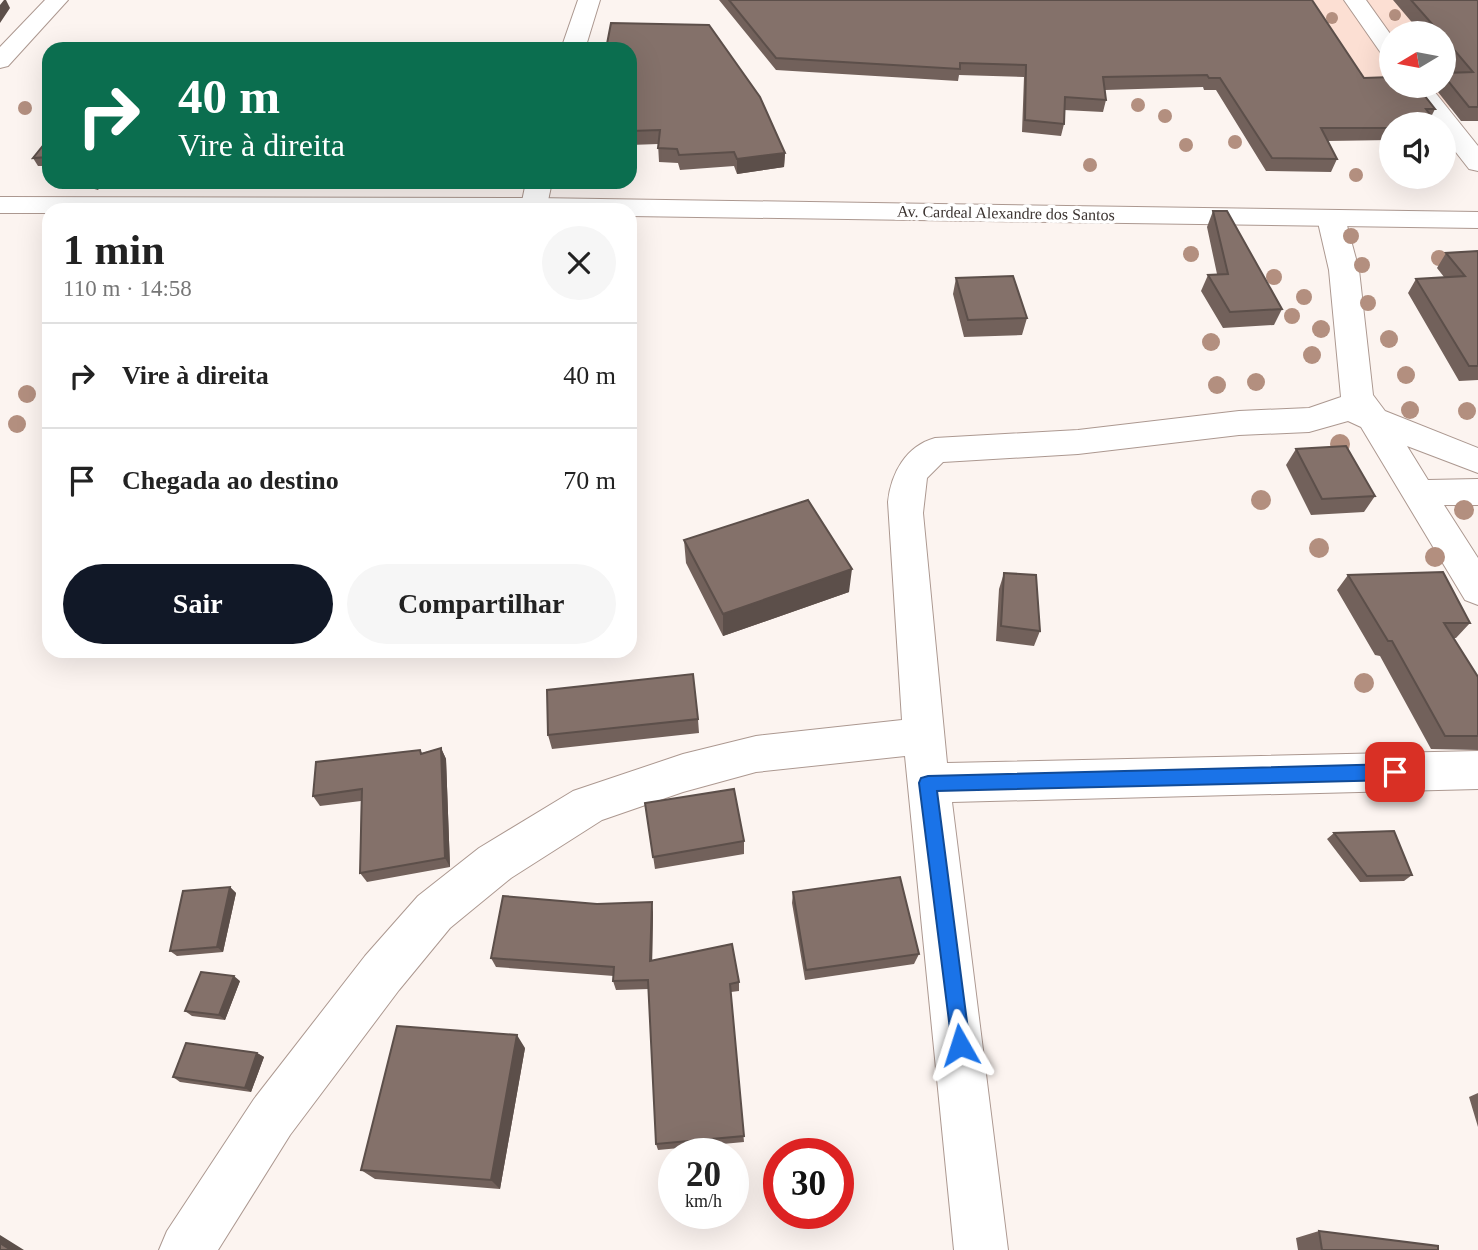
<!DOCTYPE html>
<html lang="pt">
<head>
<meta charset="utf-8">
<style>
  body { margin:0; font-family:"Times New Roman",serif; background:#f6f6f6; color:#222; height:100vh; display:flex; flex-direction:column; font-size:26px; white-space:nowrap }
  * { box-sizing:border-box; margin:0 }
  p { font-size:23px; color:#767676 }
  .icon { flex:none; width:38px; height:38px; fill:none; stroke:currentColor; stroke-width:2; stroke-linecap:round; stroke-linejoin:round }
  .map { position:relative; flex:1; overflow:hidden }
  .side { position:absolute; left:42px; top:203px; width:595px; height:455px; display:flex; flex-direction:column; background:#fff; border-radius:21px; box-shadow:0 7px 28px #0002 }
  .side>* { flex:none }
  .guide { position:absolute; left:42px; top:42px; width:595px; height:147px; border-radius:21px; box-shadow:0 7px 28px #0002; background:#0b6e4f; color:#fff; overflow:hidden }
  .needle { width:46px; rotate:260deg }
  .controls { position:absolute; left:1379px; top:21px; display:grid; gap:14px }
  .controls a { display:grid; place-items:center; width:77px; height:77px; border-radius:50%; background:#fff; box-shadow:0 7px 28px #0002; font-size:35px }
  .speed { position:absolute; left:658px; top:1138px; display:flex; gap:14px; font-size:35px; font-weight:700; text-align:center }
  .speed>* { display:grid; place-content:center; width:91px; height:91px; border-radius:50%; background:#fff; box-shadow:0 7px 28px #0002; line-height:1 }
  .speed small { font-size:18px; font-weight:400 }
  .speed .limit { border:10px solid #d22; background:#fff; color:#111 }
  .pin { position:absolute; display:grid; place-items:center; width:60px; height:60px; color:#fff; margin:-30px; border-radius:14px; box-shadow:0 4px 10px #0006 }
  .me { position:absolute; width:77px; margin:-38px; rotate:354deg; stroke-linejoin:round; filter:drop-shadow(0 0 5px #0008) }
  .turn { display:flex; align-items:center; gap:24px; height:147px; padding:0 21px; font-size:32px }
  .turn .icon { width:91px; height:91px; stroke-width:2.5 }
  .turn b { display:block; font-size:49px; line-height:60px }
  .round { display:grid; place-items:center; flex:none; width:74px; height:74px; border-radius:37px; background:#f6f6f6 }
  .head { display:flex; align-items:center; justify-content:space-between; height:119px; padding:0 21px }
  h1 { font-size:42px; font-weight:700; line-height:52px }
  .primary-button { display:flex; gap:14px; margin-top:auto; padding:14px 21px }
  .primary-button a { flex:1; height:80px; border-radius:42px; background:#111827; color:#fff; font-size:28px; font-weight:700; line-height:80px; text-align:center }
  .primary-button a+a { background:#f6f6f6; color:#222 }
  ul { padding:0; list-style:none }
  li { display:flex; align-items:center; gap:21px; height:105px; padding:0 21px; border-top:2px solid #e0e0e0 }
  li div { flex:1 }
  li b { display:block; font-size:26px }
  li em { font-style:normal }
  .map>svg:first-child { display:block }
  .green { fill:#fcdfd3; fill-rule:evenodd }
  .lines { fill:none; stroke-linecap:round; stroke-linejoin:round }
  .minor-casing { stroke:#ac9890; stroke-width:2 }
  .tertiary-casing { stroke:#ac9890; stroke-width:2 }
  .minor { fill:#fff; fill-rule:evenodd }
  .tertiary { fill:#fff; fill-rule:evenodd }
  .tree { fill:#b38f7f }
  .wall { fill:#72615b }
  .shaded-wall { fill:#5c4f4a }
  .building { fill:#84716a; stroke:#5c4f4a; stroke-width:2 }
  .route { fill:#1a73e8; stroke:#114b97; stroke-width:2 }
  .labels { text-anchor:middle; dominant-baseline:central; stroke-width:7; stroke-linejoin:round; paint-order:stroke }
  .far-street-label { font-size:16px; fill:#3c3431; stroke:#fff }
</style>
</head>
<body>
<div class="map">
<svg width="1478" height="1250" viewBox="0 0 1478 1250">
  <rect width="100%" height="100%" fill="#fcf4f0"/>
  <path class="green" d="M1211 0H1478V109L1433 107 1290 84ZM1391 33H1444V86H1391Z"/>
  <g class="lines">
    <g class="minor-casing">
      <path id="minor" d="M45 0H68L8 66 0 68V47Z
        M578 0H600L585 49H561Z
        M1344 0H1366L1391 35V58L1383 56Z
        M1405 86H1430L1478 146V171L1469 169 1444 137V124H1434Z
        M526 182H552L546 210H524L521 206Z
        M1331 210 1341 212 1345 218 1359 270 1373 395 1385 411 1478 448V473L1407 446 1428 480 1478 479V505H1444L1478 558V605L1465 600 1361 427 1348 421 1309 432 1239 435 1078 454 943 462 927 478 923 513 947 763 1478 751V789L952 802 1008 1250H954L905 756 756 772 683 792 602 820 511 878 450 928 399 990 290 1135 218 1250H159L167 1231 254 1099 365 956 418 896 479 848 573 791 683 754 756 736 902 720 888 502C891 473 906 446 935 438L1078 430 1239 411 1309 408 1341 397 1329 270 1317 218 1321 212Z"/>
    </g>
    <g class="tertiary-casing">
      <path id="tertiary" d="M0 197 535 198 1478 212V228L630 216V210H49V213H0Z"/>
    </g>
    <use href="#minor" class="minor"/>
    <use href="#tertiary" class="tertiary"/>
  </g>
  <g class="tree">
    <circle cx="1395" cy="15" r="6"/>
    <circle cx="1332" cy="18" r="6"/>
    <circle cx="1138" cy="105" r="7"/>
    <circle cx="25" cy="108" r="7"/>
    <circle cx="1165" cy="116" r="7"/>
    <circle cx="1235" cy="142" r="7"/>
    <circle cx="1186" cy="145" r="7"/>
    <circle cx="1090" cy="165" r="7"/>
    <circle cx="1356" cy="175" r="7"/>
    <circle cx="1351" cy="236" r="8"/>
    <circle cx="1191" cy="254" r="8"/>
    <circle cx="1439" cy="258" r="8"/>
    <circle cx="1362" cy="265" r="8"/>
    <circle cx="1274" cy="277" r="8"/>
    <circle cx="1304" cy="297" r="8"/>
    <circle cx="1368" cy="303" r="8"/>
    <circle cx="1292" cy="316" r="8"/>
    <circle cx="1321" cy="329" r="9"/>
    <circle cx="1389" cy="339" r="9"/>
    <circle cx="1211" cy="342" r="9"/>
    <circle cx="1312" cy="355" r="9"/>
    <circle cx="1406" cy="375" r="9"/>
    <circle cx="1256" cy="382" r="9"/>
    <circle cx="1217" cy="385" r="9"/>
    <circle cx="27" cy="394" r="9"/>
    <circle cx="1410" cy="410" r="9"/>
    <circle cx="1467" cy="411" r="9"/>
    <circle cx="17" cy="424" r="9"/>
    <circle cx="1340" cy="444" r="10"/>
    <circle cx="1261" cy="500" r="10"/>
    <circle cx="1464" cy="510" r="10"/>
    <circle cx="1319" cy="548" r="10"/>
    <circle cx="1435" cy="557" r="10"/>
    <circle cx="1364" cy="683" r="10"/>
  </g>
  <path class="wall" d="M719 0H1312L1364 78 1435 109 1431 117 1391 124V140L1327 141 1337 159 1331 172 1266 171 1216 90H1204L1203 87 1105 90 1106 100 1103 112 1064 110V124L1061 136 1022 132 1024 77 959 75 958 81 776 70Z
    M1393 0H1478V121H1461L1434 87 1435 86H1444V73H1454L1444 60V33H1421Z
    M630 49 785 153 784 167 737 174 734 166 680 170 678 163 659 162 658 144 630 145Z
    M49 138V166H38L33 158Z
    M85 182H101L98 190 87 187Z
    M1213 211 1282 309 1274 325 1223 328 1201 291 1208 275 1217 274 1207 227Z
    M1478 251V380L1459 381 1408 293 1416 279 1444 277 1437 268 1446 253Z
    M956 278 1027 318 1022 335 964 337 953 294Z
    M1296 449 1375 496 1364 512 1311 515 1286 465Z
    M684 540 849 592 723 636 686 563Z
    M1004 573 1040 631 1034 646 996 641 999 589Z
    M1348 575 1470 623 1456 638H1453L1478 677V750L1431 749 1380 656 1375 655 1337 590Z
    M698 719 699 733 552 749 548 735Z
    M441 748 446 759 450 867 367 882 360 873 361 801 320 806 313 796 422 753Z
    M645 803 744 841V854L655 869Z
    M1334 833 1412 875 1404 881 1360 882 1327 839Z
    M230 887 236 893 223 952 177 956 170 951Z
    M793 892 919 954 914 964 805 980 792 903Z
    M653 912 652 960 739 982V991L731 992 744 1142 658 1150 656 1144 649 989 616 990 613 981 614 976 496 967 491 958Z
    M240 981 225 1020 192 1016 185 1011Z
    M525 1048 500 1189 375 1179 361 1170Z
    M257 1053 264 1057 251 1092 180 1082 173 1077Z
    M1478 1093V1127L1469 1097Z
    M1319 1231 1438 1250H1298L1296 1238Z"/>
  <path class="shaded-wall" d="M4 0H6L10 8 0 23V5Z
    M785 153 784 167 737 174V159Z
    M93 182H101L98 190Z
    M852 569 849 592 723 636V614Z
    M441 748 446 759 450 867 445 858Z
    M230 887 236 893 223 952 217 947Z
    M652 902 653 912 652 970 650 961Z
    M234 976 240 981 225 1020 219 1015Z
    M517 1035 525 1048 500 1189 491 1180Z
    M257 1053 264 1057 251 1092 245 1088Z
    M0 1235 24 1250H11L0 1243Z"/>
  <path class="building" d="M729 0H1312L1364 78 1391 77V86H1417L1435 109H1426L1437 124H1391V128H1321L1337 159 1272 158 1220 78H1209L1207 75 1103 77 1106 100 1065 97 1064 124 1025 120 1026 65 960 63V69L776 58Z
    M1411 0H1478V107H1469L1444 76V73L1473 72 1444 38V33H1440Z
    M611 23 709 25 760 97 785 153 737 159 734 152 679 155 677 149 658 148 660 130 630 131V49H606Z
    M462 43V49H403Z
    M49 138V157L33 158Z
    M1213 211H1227L1282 309 1230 312 1208 275 1228 274Z
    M1478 251V366H1469L1416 279 1465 276 1446 253Z
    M1013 276 1027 318 968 320 956 278Z
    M1346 446 1375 496 1322 499 1296 449Z
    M808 500 852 569 723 614 684 540Z
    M1443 572 1470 623H1444L1478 677V736H1445L1392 641H1388L1348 575Z
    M1004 573 1036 575 1040 631 1001 626Z
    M693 674 698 719 548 735 547 690Z
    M441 748 445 858 360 873 362 789 313 796 316 762 420 750 421 754Z
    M734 789 744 841 653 857 645 803Z
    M1394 831 1412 875 1367 876 1334 833Z
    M900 877 919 954 806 970 793 892Z
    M230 887 217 947 170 951 183 891Z
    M503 896 597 904 652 902 650 961 732 944 739 982 730 984 744 1136 656 1144 648 980 613 981 614 967 491 958Z
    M201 972 234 976 219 1015 185 1011Z
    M397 1026 517 1035 491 1180 361 1170Z
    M186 1043 257 1053 245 1088 173 1077Z
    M1319 1231 1438 1246V1250H1322Z
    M0 1243 11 1250H0Z"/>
  <path class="route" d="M1395 764 1402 766 1404 772 1402 777 1395 780 937 791 970 1045 967 1053 960 1056 953 1053 919 783 921 778 928 776Z"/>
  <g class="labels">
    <g class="far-street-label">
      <text transform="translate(1006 213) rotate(1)">Av. Cardeal Alexandre dos Santos</text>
    </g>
  </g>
</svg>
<div class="controls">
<a><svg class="needle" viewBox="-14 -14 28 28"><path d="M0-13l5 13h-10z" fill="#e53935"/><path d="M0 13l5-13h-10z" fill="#767676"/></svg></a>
<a><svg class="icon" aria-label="sound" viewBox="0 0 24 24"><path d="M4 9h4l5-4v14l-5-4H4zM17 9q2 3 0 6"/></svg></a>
</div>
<div class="speed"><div>20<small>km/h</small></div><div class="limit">30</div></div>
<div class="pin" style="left:1395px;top:772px;background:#d93025"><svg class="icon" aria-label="arrive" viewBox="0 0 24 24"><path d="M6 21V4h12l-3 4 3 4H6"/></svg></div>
<svg class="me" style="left:960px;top:1045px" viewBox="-20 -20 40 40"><path d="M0-17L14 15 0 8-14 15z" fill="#1a73e8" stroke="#fff" stroke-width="4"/></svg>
<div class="guide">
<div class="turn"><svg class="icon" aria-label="right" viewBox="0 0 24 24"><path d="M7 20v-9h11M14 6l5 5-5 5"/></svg><div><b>40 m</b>Vire à direita</div></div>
</div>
<section class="side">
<div class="head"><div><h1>1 min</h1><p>110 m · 14:58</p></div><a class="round"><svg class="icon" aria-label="close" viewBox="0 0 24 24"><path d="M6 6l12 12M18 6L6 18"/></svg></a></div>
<ul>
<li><svg class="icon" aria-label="right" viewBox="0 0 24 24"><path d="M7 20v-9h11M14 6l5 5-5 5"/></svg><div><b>Vire à direita</b></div><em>40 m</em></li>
<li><svg class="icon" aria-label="arrive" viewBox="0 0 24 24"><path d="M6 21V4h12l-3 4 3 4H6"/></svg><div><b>Chegada ao destino</b></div><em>70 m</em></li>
</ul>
<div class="primary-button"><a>Sair</a><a>Compartilhar</a></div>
</section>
</div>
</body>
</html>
